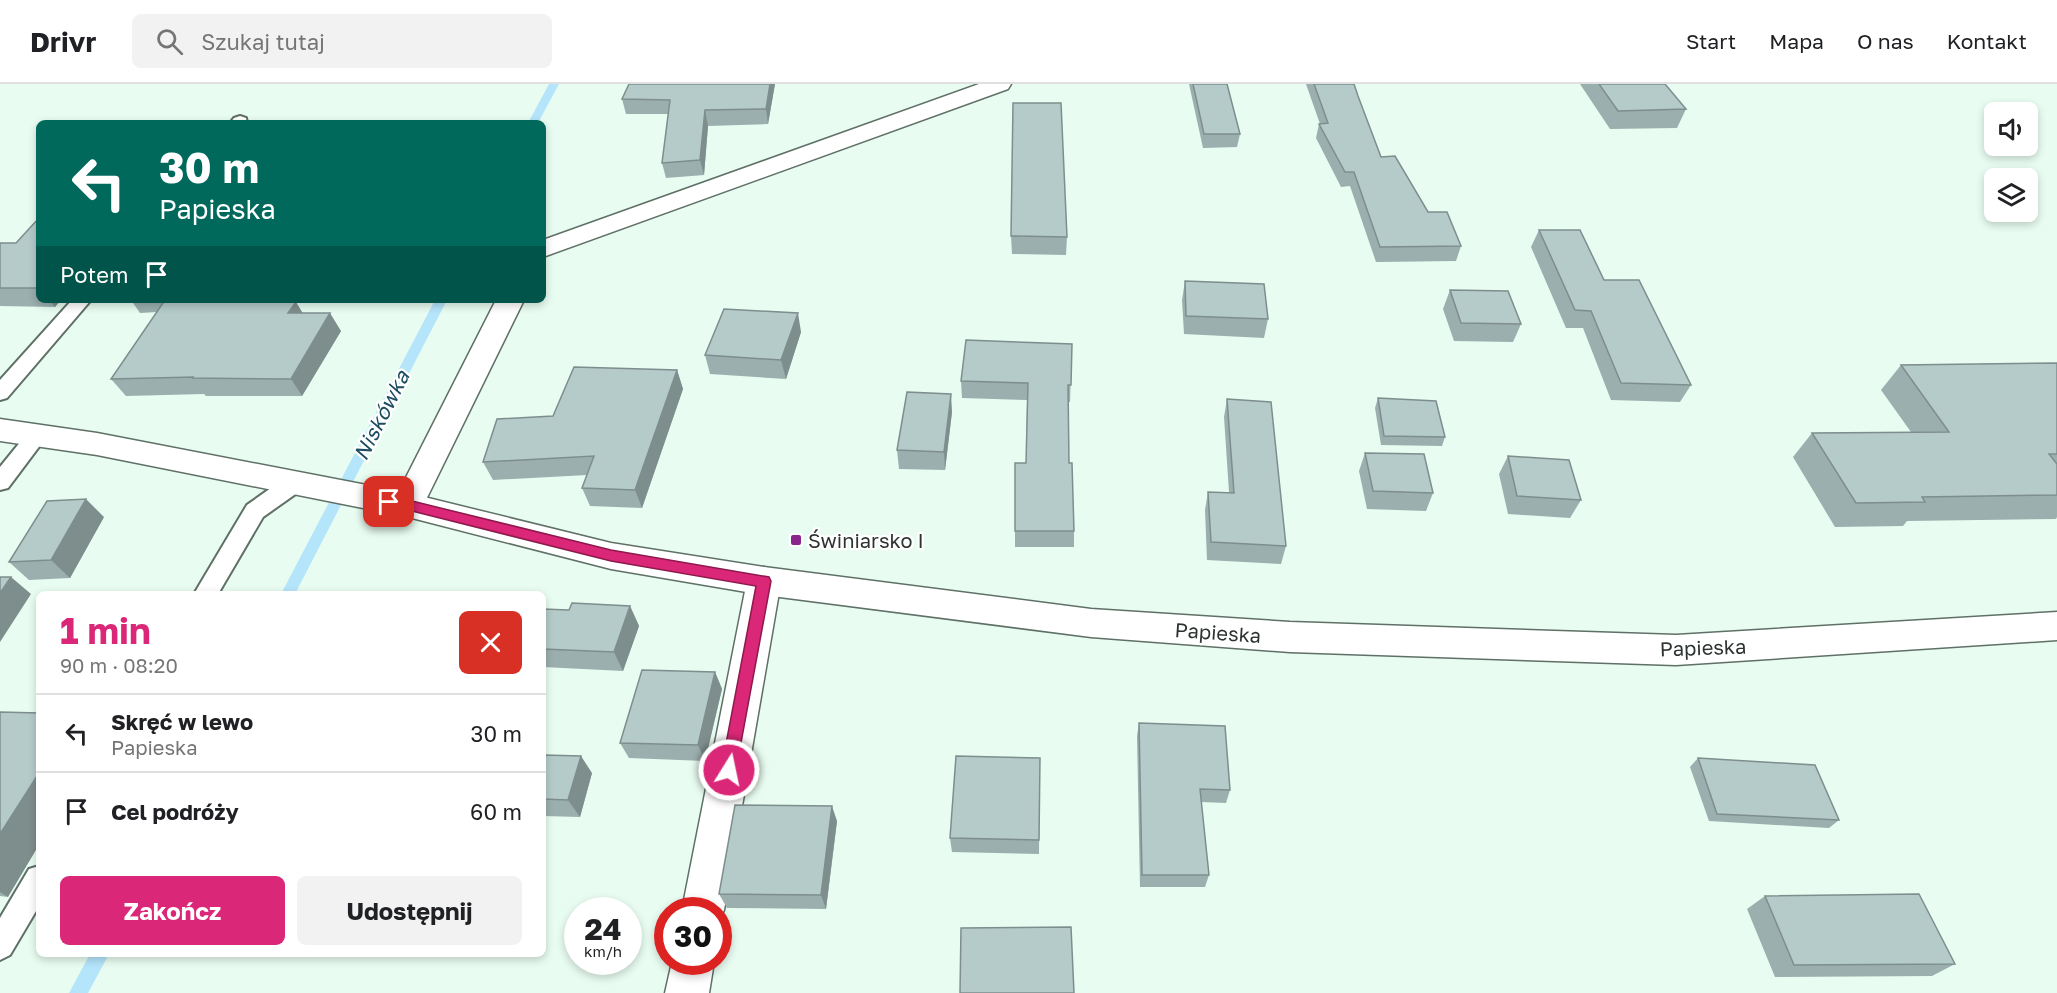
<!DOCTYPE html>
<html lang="pl">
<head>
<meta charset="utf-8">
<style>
  body { margin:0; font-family:"Golos Text",sans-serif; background:#f2f2f2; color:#202124; height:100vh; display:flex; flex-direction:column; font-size:22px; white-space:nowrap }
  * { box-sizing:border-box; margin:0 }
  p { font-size:20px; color:#757577 }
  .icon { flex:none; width:33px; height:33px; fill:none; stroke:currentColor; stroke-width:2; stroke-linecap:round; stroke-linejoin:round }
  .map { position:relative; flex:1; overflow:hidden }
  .side { position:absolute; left:36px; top:507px; width:510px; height:366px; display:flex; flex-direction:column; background:#fff; border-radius:9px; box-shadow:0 3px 9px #0003 }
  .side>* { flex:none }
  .hud { position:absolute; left:36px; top:36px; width:510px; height:183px; border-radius:9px; box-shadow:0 3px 9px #0003; background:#00695c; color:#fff; overflow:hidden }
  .tools { position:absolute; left:1984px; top:18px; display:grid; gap:12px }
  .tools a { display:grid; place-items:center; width:54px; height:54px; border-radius:9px; background:#fff; box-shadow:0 3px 9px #0003; font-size:30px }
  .speed { position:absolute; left:564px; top:813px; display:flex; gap:12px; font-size:30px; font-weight:700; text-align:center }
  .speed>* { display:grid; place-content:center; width:78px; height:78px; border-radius:50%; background:#fff; box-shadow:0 3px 9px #0003; line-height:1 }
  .speed small { font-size:15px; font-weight:400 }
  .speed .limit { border:9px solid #d22; background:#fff; color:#111 }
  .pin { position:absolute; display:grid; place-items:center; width:51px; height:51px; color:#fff; margin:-26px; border-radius:12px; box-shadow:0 3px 9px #0006 }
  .me { position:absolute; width:66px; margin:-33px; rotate:10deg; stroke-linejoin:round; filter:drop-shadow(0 0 4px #0008) }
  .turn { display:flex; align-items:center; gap:21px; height:126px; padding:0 24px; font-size:27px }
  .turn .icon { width:78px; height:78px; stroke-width:2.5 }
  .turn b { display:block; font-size:42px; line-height:51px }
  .then { display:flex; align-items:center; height:57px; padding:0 24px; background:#0003; gap:12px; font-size:22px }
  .round { display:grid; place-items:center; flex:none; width:63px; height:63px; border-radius:9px; background:#f2f2f2 }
  .overview { display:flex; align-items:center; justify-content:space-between; height:102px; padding:0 24px }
  h1 { font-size:36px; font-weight:700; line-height:45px; color:#db2777 }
  .button { display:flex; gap:12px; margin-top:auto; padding:12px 24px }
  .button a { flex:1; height:69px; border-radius:9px; background:#db2777; color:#fff; font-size:24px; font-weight:700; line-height:69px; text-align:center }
  .button a+a { background:#f2f2f2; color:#202124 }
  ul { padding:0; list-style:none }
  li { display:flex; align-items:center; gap:18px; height:78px; padding:0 24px; border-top:2px solid #e0e0e0 }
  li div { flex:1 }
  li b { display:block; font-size:22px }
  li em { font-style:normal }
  header { display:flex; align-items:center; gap:36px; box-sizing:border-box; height:84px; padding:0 30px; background:#fff; border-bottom:2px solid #e0e0e0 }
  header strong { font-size:28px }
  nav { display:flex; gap:33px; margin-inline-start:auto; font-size:21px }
  .search { width:420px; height:54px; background:#f2f2f2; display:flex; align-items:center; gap:15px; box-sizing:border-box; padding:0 21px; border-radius:9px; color:#757577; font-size:22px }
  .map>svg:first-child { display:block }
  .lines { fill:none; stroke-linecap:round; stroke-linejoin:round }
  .stream { fill:#b5e5fb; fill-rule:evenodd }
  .lane-casing { stroke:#5f7067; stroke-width:4 }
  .street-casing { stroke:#5f7067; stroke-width:3 }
  .secondary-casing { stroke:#5f7067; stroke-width:3 }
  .lane { fill:#fff; fill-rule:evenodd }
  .street { fill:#fff; fill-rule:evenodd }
  .secondary { fill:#fff; fill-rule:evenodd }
  .wall { fill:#9bafae }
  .shaded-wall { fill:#7e8e8d }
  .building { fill:#b4cbca; stroke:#7e8e8d; stroke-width:1.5 }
  .route { fill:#db2777; stroke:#8e194d; stroke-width:1.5 }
  .poi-dot { fill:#8a258c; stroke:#fff; stroke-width:2 }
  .labels { text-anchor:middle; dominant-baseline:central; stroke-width:4.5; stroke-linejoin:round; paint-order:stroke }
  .poi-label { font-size:20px; fill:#2d3430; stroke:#fff; text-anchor:start }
  .street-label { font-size:20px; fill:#2d3430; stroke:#fff }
  .water-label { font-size:21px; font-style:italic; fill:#1c4c60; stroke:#fff }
</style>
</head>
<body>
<header>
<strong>Drivr</strong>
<div class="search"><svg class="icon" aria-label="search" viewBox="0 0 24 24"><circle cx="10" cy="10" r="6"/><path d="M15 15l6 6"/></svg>Szukaj tutaj</div>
<nav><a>Start</a><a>Mapa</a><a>O nas</a><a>Kontakt</a></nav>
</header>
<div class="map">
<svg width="2057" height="909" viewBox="0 0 2057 909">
  <rect width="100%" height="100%" fill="#e8fcf1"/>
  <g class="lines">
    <path class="stream" d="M549 0H559L538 39H528Z
      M435 216H447L295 510H281Z
      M90 870H109L88 909H69Z"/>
    <g class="lane-casing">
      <path id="lane" d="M240 32 246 34 247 39H230L234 34Z
        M72 216H91L7 314 0 316V296Z
        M37 343 44 346 47 351 44 356 8 404 0 406V383L30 346Z
        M296 390 304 392 307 398 304 404 263 433 218 510H194L247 421 288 392Z
        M39 782V822L10 871 0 876V834L29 785Z"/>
    </g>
    <g class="street-casing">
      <path id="street" d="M979 0H1011L1008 5 543 173V156Z
        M496 216H524L419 430 408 433 397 430 392 421Z
        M764 483 776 487 781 497 724 826 718 839V826H682L747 497 752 487Z
        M672 878H714L709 909H665Z"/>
    </g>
    <g class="secondary-casing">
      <path id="secondary" d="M0 335 97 349 408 409 611 459 764 483 1091 525 1290 538 1676 551 2057 528V556L1676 581 1290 568 1091 553 764 511 611 485 408 433 97 371 0 357Z"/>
    </g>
    <use href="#lane" class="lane"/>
    <use href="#street" class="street"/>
    <use href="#secondary" class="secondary"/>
  </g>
  <path class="wall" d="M629 0H775L768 40 708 42 704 91 666 94 662 79 668 30H626L622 15Z
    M1189 0H1227L1240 50 1237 63 1203 64Z
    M1306 0H1354L1358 12 1381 73 1428 128 1461 162 1456 177 1376 178 1350 102 1341 103 1316 54 1319 40H1320Z
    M1580 0H1665L1686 25 1677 44 1610 45Z
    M39 134V216H61L55 223 0 222V159H16Z
    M1539 146 1604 196 1691 301 1680 318 1611 316 1583 244H1566L1531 163Z
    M1011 152 1067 153 1066 171 1012 170Z
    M1185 197 1268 235 1264 254 1184 250 1182 216Z
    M1450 206 1521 240 1513 258 1454 257 1443 225Z
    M131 216H243L303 229 341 247 302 312H206L204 310 126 312 111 295 157 228 140 229Z
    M801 248 786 295 710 290 705 271Z
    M1072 260 1070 318H1068L1069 379 1074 447V463H1015V379H1026L1027 316 962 314 961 297Z
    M2057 279V433L2056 435 1907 437 1903 442 1835 443 1793 373 1812 349 1911 348 1881 306 1901 281Z
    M677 286 683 305 642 424 590 422 582 404 587 391 493 396 483 378 553 332Z
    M1378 314 1445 353 1442 362 1381 361 1375 324Z
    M1227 315 1286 462 1281 480 1207 476 1205 426 1208 408H1229L1224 333Z
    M952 328 945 386 899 385 897 366Z
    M1365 369 1433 409 1426 427 1367 425 1359 387Z
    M1508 372 1581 416 1570 434 1508 430 1499 390Z
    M104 433 70 494 29 496 9 478Z
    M630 522 639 542 623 587 543 583V525L569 526Z
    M715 588 722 605 705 677 629 674 620 659Z
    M0 628 8 813 0 812Z
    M1139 639 1230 706 1226 719 1201 718 1209 791 1205 803H1140L1137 652Z
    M543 671 592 689 580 733 543 732Z
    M1040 674 1039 770 952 768 950 754Z
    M1698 674 1839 736 1829 744 1709 737 1690 683Z
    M837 737 826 825 727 824 719 810Z
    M1765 812 1955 880 1932 892 1775 893 1747 825Z"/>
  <path class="shaded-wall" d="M770 0H775L768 40 766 25Z
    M705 26 708 42 704 91 700 76Z
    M49 216H61L55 223Z
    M296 218 307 236 288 229Z
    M330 229 341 247 302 312 291 295Z
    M798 229 801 248 786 295 781 276Z
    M677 286 683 305 642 424 635 406Z
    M951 310 952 328 945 386 944 368Z
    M86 415 104 433 70 494 51 476Z
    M11 493 31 510 0 558V509Z
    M630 522 639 542 623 587 614 568Z
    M715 588 722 605 705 677 698 661Z
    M581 672 592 689 580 733 568 716Z
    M39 689V761L8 813 0 808V750Z
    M832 722 837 737 826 825 821 811Z"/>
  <path class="building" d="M629 0H770L766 25 705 26 700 76 662 79 670 16 622 15Z
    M1193 0H1227L1240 50H1204Z
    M1314 0H1354L1358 12 1381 73 1395 72 1428 128H1447L1461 162 1380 163 1354 88H1345L1319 40 1328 39Z
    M1599 0H1665L1686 25 1618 27Z
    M1013 19H1061L1067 153 1011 152Z
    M39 134V204H0V159H16Z
    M1539 146H1580L1604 196H1639L1691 301 1621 299 1591 227 1575 226Z
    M1185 197 1264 200 1268 235 1186 232Z
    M1450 206 1508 207 1521 240 1461 239Z
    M165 216H243L296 218 288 229H330L291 295 192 294 194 293 111 295Z
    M724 225 798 229 781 276 705 271Z
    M966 256 1072 260 1071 301H1068L1069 379H1072L1074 447H1015V379H1026L1028 299 961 297Z
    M2057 279V370H2049L2057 380V411L1922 413 1925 418 1856 419 1812 349 1949 348 1901 281Z
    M574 283 677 286 635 406 582 404 594 372 483 378 497 335 553 332Z
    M907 308 951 310 944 368 897 366Z
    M1378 314 1436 317 1445 353 1384 352Z
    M1227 315 1271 318 1286 462 1211 458 1208 408 1234 409Z
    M1365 369 1424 370 1433 409 1373 407Z
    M1508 372 1569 376 1581 416 1517 412Z
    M86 415 51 476 9 478 47 417Z
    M0 493H11L0 509Z
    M572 519 630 522 614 568 543 565V525L569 526Z
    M642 586 715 588 698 661 620 659Z
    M0 628 39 629V689L0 750Z
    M1139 639 1225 642 1230 706 1200 705 1209 791H1142Z
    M543 671 581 672 568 716 543 715Z
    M956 672 1040 674 1039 756 950 754Z
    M1698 674 1815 681 1839 736 1717 730Z
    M735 721 832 722 821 811 719 810Z
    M1919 810 1955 880 1794 881 1765 812Z
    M1071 843 1074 909H960L961 844Z"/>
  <path class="route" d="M389 413 408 416 611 466 769 493 771 497 735 691 729 693 723 691 721 686 756 502 611 477 408 426 385 422 383 418 385 415Z"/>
  <rect class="poi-dot" x="790" y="450" width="12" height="12" rx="3"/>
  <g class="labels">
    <g class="poi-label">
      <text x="808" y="456">Świniarsko I</text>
    </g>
    <g class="street-label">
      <text transform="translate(1218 548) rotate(4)">Papieska</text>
      <text transform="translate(1703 563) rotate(-2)">Papieska</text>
    </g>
    <g class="water-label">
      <text transform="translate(381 331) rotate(-63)">Niskówka</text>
    </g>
  </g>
</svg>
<div class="tools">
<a><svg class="icon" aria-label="sound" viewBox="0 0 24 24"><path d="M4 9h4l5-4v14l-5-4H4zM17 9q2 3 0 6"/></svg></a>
<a><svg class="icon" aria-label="layers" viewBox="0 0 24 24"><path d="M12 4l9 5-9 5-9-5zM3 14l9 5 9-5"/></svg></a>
</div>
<div class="speed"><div>24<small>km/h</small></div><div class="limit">30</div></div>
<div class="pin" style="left:389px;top:418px;background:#d93025"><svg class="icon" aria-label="arrive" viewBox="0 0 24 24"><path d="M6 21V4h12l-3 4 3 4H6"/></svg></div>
<svg class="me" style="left:729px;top:686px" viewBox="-20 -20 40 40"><circle r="17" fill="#db2777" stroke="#fff" stroke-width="3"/><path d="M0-11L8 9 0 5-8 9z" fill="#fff"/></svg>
<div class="hud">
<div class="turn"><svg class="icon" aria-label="left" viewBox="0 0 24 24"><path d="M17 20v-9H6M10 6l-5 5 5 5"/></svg><div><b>30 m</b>Papieska</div></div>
<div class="then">Potem<svg class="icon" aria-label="arrive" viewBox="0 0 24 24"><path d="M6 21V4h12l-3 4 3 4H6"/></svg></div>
</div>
<section class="side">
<div class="overview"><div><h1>1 min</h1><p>90 m · 08:20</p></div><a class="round" style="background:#d93025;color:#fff"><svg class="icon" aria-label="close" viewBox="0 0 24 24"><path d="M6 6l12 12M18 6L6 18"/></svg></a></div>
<ul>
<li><svg class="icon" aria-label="left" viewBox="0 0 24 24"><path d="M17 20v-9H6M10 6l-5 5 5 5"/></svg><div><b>Skręć w lewo</b><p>Papieska</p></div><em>30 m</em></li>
<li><svg class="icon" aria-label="arrive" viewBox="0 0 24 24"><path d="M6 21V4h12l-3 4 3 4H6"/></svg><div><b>Cel podróży</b></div><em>60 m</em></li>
</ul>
<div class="button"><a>Zakończ</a><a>Udostępnij</a></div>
</section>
</div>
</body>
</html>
